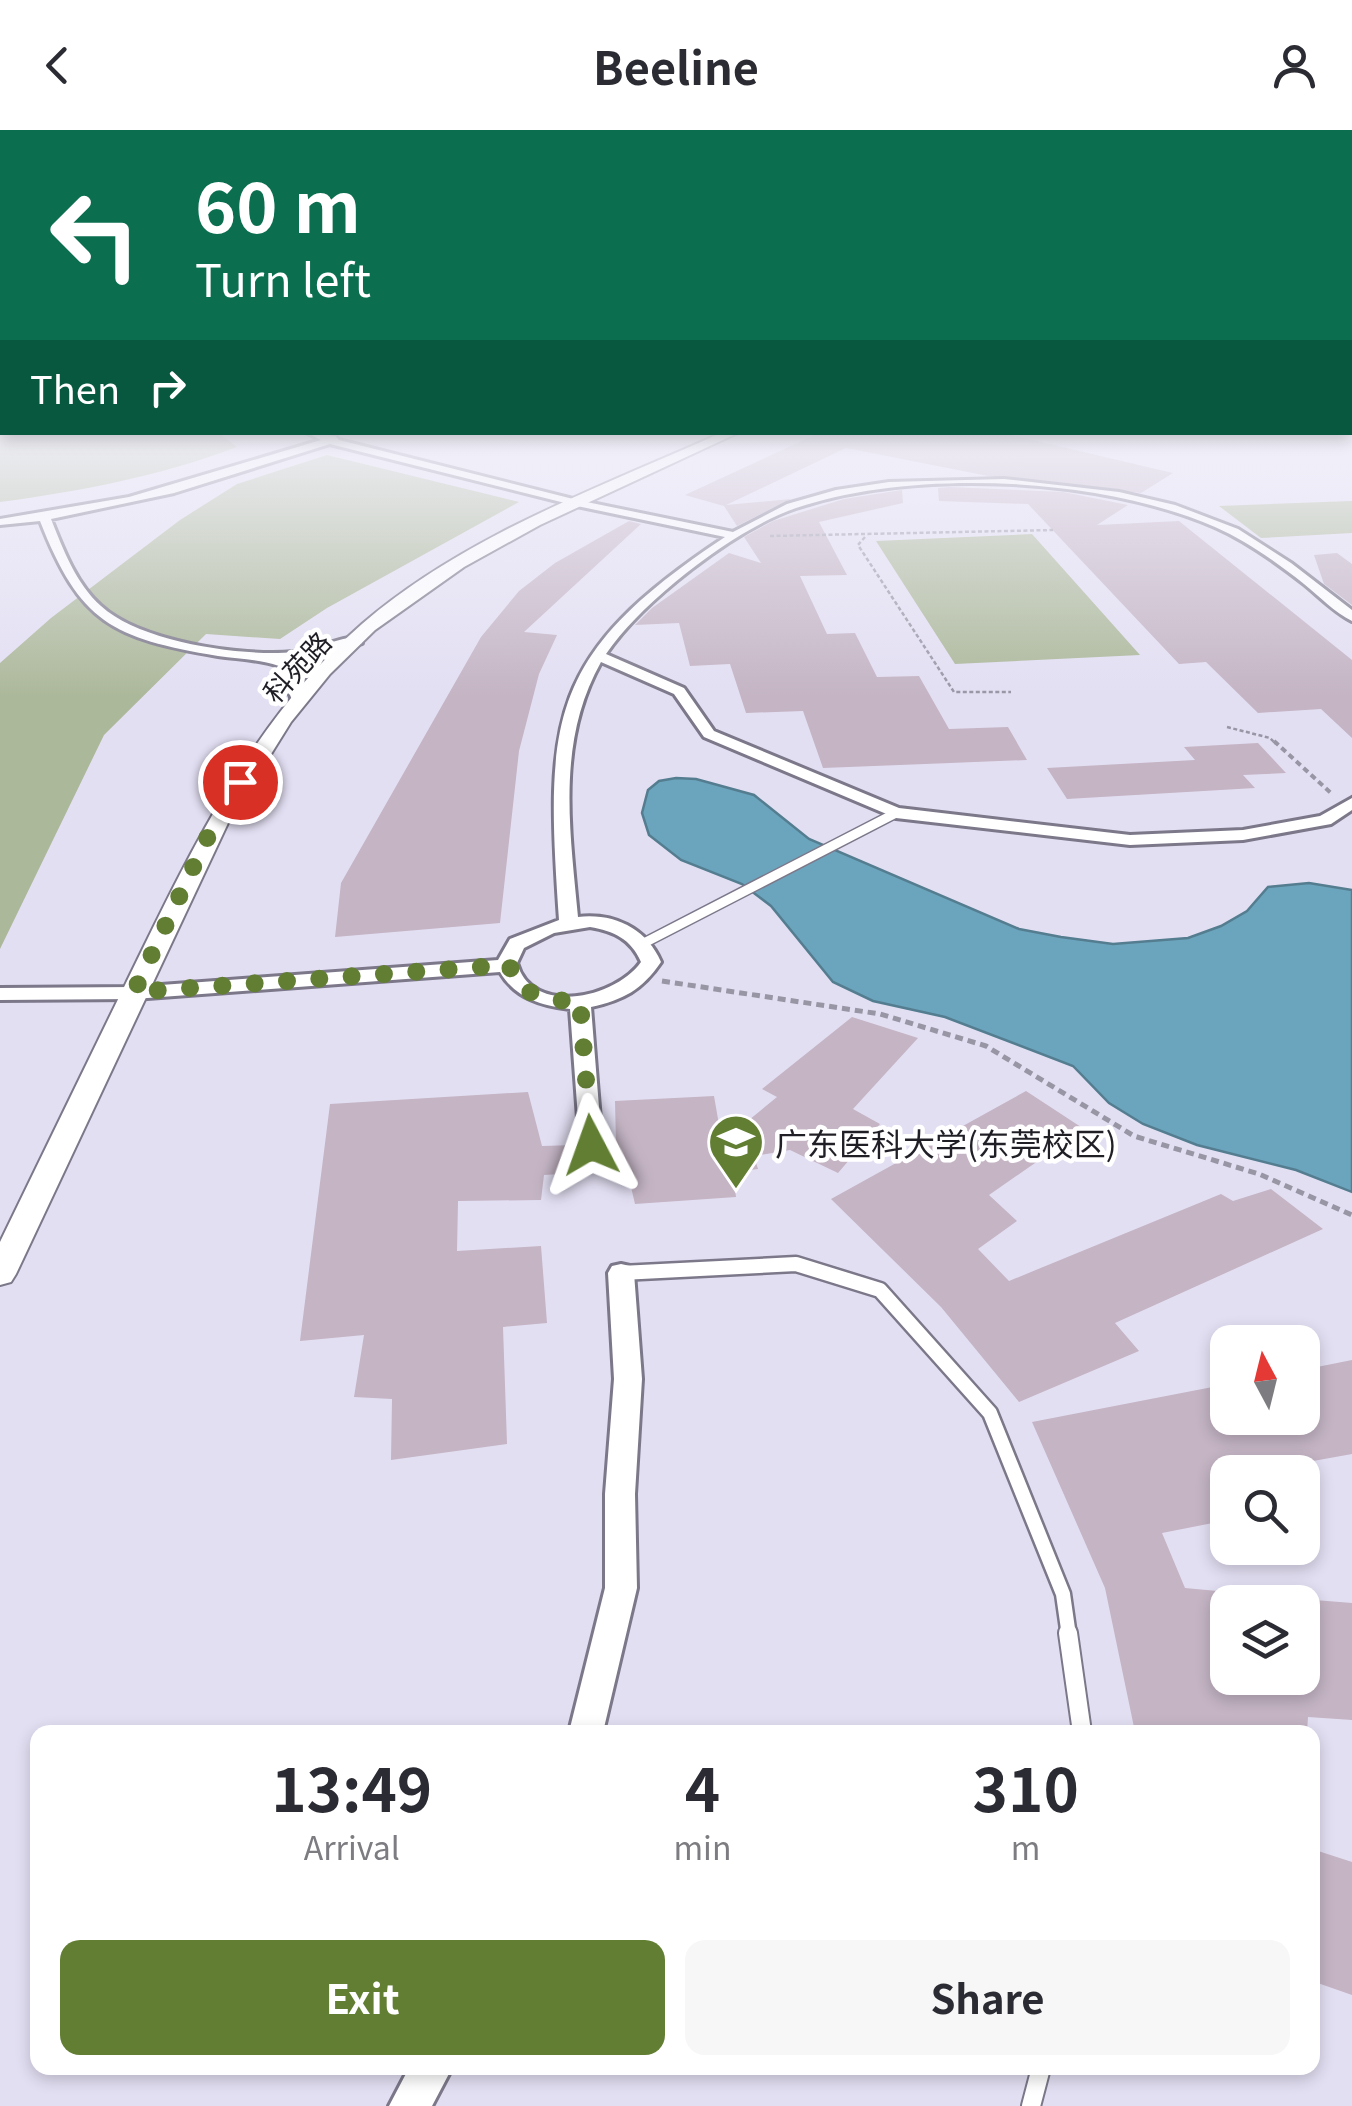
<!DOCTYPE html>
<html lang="en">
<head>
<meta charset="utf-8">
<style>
  body { margin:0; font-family:Georgia,"Noto Sans SC",serif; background:#f7f7f7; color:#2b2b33; height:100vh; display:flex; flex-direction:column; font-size:38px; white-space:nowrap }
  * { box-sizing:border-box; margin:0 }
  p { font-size:32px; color:#7c7c81 }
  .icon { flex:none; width:55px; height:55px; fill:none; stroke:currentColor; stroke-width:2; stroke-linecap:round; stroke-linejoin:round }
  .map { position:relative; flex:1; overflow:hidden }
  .panel { position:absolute; left:30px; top:1595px; width:1290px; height:350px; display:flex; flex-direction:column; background:#fff; border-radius:20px; box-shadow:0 5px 15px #0003 }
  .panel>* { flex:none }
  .guide { position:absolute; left:0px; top:0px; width:1352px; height:305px; box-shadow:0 5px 15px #0003; background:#0b6e4f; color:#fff; overflow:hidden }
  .needle { width:65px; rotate:353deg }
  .fabs { position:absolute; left:1210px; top:1195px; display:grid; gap:20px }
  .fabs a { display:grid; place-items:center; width:110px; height:110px; border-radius:20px; background:#fff; box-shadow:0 5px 15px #0003; font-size:50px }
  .pin { position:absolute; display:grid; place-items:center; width:85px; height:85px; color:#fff; margin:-42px; border:5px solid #fff; border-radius:50%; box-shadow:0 2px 10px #0007 }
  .me { position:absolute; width:110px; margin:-55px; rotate:356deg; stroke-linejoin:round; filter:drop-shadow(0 0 8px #0008) }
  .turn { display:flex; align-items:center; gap:35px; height:210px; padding:0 30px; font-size:45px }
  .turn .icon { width:130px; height:130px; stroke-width:2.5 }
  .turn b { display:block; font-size:70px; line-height:85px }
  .then { display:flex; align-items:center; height:95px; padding:0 30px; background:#0003; gap:20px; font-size:38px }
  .eta { display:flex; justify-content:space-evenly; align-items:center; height:170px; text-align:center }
  .eta b { font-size:60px; font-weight:700; line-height:70px }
  .primary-button { display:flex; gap:20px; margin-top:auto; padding:20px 30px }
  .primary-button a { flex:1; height:115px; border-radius:20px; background:#627e33; color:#fff; font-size:40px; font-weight:700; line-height:115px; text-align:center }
  .primary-button a+a { background:#f7f7f7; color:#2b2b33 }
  header { display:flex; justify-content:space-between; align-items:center; height:130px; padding:0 30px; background:#fff; font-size:45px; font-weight:700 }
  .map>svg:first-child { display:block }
  .green { fill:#acb89a }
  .water { fill:#6ba5bd; stroke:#547d90; stroke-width:2.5 }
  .building { fill:#c4b4c4 }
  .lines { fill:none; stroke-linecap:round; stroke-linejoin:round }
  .service-far3-casing { stroke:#7c788a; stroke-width:12 }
  .service-far2-casing { stroke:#7c788a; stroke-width:16 }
  .service-far1-casing { stroke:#7c788a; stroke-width:19 }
  .service-casing { stroke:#7c788a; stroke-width:22 }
  .minor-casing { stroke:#7c788a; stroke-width:6 }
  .tertiary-casing { stroke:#7c788a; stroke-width:4 }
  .path-far2 { stroke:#9896a5; stroke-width:2.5; stroke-dasharray:4 2.5; stroke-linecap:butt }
  .path-far1 { stroke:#9896a5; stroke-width:4; stroke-dasharray:6 4; stroke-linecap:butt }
  .path { stroke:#9896a5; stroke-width:5; stroke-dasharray:8 5; stroke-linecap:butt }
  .service-far3 { stroke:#fff; stroke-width:9 }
  .service-far2 { stroke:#fff; stroke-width:11 }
  .service-far1 { stroke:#fff; stroke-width:14 }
  .service { stroke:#fff; stroke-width:18 }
  .minor { fill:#fff; fill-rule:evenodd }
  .tertiary { fill:#fff; fill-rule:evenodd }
  .route { stroke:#627e33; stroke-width:18; stroke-dasharray:0 32.4 }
  .labels { text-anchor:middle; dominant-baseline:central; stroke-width:9; stroke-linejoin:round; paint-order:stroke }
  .far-street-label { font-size:28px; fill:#201f26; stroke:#fff }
  .poi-label { font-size:32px; fill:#201f26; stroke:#fff; text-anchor:start }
</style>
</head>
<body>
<header><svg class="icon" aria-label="back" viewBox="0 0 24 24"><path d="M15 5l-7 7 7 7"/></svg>Beeline<svg class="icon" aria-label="person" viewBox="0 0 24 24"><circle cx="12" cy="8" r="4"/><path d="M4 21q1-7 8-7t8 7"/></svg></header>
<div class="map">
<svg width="1352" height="1976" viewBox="0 0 1352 1976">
  <rect width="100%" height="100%" fill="#e3dff3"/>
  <path class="green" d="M0 290 2 302 219 303 237 317C160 346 82 361 0 372Z
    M327 325 519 372 327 478 280 509 206 504 104 605 0 819V533L51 488 180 390 237 354Z
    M1352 371V403L1261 408 1219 376Z
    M1032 404 1140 525 955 534 876 411Z"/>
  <path class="water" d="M676 648 696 649 754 665 809 709 1019 799 1061 807 1113 814 1188 808 1221 796 1247 781 1268 757 1309 753 1352 760V1062L1296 1040 1197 1015 1143 994 1109 973 1073 936 945 887 873 871 833 852 771 776 742 754 681 730 649 705 642 683 648 660 659 651Z"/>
  <path class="building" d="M821 302H999L1173 343 1141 363 988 346 846 318 726 375 791 369 737 396 724 376 685 365Z
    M950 357 1063 362 1128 375 1097 395 1179 391 1352 530V608L1321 579 1258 583 1206 532 1179 534 1028 374 939 371 938 358Z
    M902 360 903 373 819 392 847 445 800 446 827 504 855 503 877 547 919 546 949 599 1008 597 1027 630 823 638 803 581 746 583 730 534 690 536 679 493 635 495 652 478 729 423 761 433 744 407 773 391 844 369Z
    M629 391 641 394 524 502 557 505 539 544 519 621 500 793 335 807 341 753 481 507 519 461 555 433Z
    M1337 423 1352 434V475L1324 454 1314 425Z
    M1258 613 1286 643 1243 645 1255 658 1067 669 1047 638 1195 630 1184 617Z
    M852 887 918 908 853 979 880 994 838 1043 790 1020 754 1026 758 1039 733 1042 736 1067 635 1074 627 1040 544 1045 541 1070 458 1071 457 1121 541 1116 547 1193 503 1197 507 1314 391 1330 392 1269 354 1267 364 1205 300 1211 330 974 528 962 542 1016 576 1015 583 1024H599L606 1014H616L615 971 714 966 722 1012 777 967 762 959Z
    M1026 961 1084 999 989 1065 1017 1091 978 1119 1009 1151 1221 1064 1233 1071 1271 1059 1323 1099 1115 1193 1139 1221 1019 1272 941 1177 831 1069Z
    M1352 1230V1324L1252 1342H1228V1390L1162 1403 1185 1458 1228 1462V1548H1302V1469L1352 1473V1590L1308 1587 1307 1602H1135L1105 1458 1032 1292 1228 1254V1288H1302V1240Z
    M1312 1719 1352 1732V1865L1312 1851Z"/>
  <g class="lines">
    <g class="service-far3-casing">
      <path id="service-far3" d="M644 813 896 683"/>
    </g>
    <g class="service-far2-casing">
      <path id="service-far2" d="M782 1135H798"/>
    </g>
    <g class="service-far1-casing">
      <path id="service-far1" d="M621 1143 796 1134 880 1160 990 1283 1063 1464 1069 1506"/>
    </g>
    <g class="service-casing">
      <path id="service" d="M1068 1503 1082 1602
        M1031 1976 1041 1938"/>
    </g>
    <g class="minor-casing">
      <path id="minor" d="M306 302 335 306 339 310 577 370 733 402 787 374 836 360 889 352 1004 349 1119 362 1175 375 1238 399 1291 433 1352 480V491C1335 483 1319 466 1304 454 1276 432 1247 411 1215 397 1100 347 914 338 796 378 735 399 643 470 606 524L684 558 714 601 899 678 1130 705 1243 700 1320 686 1352 668V680L1331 694 1243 710 1130 715 896 688 704 607 674 564 601 532C556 612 570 700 578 787 614 783 646 798 661 832 642 860 623 870 591 877L602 1015 599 1020H583L580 1015 570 879C542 876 515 868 500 842L134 869 0 870V858L134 857 498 830 510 809 559 790C545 588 547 525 725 407L577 376 330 314 174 363 51 389C63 419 76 454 101 476 140 512 242 527 294 522 317 520 339 506 362 507V513L290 531 306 570 299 574 292 570 279 536C259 529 239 529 218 526 112 508 80 493 40 391L0 395V389L129 367 321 310ZM590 797C614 801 631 809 641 832 616 868 532 887 517 833L524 818 554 803Z
        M621 1134 630 1136 634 1143 642 1249 635 1364 637 1458 603 1602H569L605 1458V1364L614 1249 608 1143 612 1136Z
        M409 1938H452L432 1976H389Z"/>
    </g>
    <g class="tertiary-casing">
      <path id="tertiary" d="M723 302H740L540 395 464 437 375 500 330 544 291 592 228 693 16 1144 11 1152 0 1155V1112C42 1026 84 939 126 853 189 724 252 590 362 494 465 405 601 357 723 302Z"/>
    </g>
    <path class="path-far2" d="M770 406 1053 400
      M865 407 858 415 954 562H1011
      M1227 597 1270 608 1276 614"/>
    <path class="path-far1" d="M1274 611 1331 663"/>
    <path class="path" d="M662 851 880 884 986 916 1134 1006 1259 1044 1352 1085"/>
    <use href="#service-far3" class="service-far3"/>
    <use href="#service-far2" class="service-far2"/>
    <use href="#service-far1" class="service-far1"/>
    <use href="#service" class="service"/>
    <use href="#minor" class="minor"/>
    <use href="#tertiary" class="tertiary"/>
  </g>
  <linearGradient id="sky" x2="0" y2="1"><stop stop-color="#76aed7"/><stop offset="0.51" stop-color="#f2f1fa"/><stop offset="1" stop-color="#f2f1fa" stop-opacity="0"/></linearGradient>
  <rect width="1352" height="567" fill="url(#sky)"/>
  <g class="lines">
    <path class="route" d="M240 652 206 710 134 862 510 835C513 866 555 872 580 871L591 1015"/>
  </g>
  <defs>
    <g id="university-pin" transform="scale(2.875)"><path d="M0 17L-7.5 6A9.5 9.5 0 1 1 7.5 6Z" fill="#627e33" stroke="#fff"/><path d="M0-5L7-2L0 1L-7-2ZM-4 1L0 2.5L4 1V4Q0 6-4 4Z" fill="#fff"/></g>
  </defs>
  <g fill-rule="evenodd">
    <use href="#university-pin" x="736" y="1012"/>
  </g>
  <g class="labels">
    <g class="far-street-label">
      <text transform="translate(296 536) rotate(-47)">科苑路</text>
    </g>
    <g class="poi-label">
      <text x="775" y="1012">广东医科大学(东莞校区)</text>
    </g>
  </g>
</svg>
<div class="fabs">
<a><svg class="needle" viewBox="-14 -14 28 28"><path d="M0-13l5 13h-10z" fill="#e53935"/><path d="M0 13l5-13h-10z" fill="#7c7c81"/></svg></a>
<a><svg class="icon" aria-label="search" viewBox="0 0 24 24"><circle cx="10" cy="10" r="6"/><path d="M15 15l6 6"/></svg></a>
<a><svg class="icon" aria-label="layers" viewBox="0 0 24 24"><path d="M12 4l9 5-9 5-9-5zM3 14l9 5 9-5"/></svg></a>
</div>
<div class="pin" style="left:240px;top:652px;background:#d93025"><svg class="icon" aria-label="arrive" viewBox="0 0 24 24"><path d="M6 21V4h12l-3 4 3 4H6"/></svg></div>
<svg class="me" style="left:591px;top:1015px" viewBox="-20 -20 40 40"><path d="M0-17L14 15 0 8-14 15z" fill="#627e33" stroke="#fff" stroke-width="4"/></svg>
<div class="guide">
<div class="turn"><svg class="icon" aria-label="left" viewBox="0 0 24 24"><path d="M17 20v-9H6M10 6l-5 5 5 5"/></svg><div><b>60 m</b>Turn left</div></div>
<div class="then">Then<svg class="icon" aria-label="right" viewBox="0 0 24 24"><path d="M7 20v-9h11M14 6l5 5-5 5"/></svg></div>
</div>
<section class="panel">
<div class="eta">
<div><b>13:49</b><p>Arrival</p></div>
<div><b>4</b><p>min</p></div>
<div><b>310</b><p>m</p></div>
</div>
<div class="primary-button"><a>Exit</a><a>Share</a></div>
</section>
</div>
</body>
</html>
